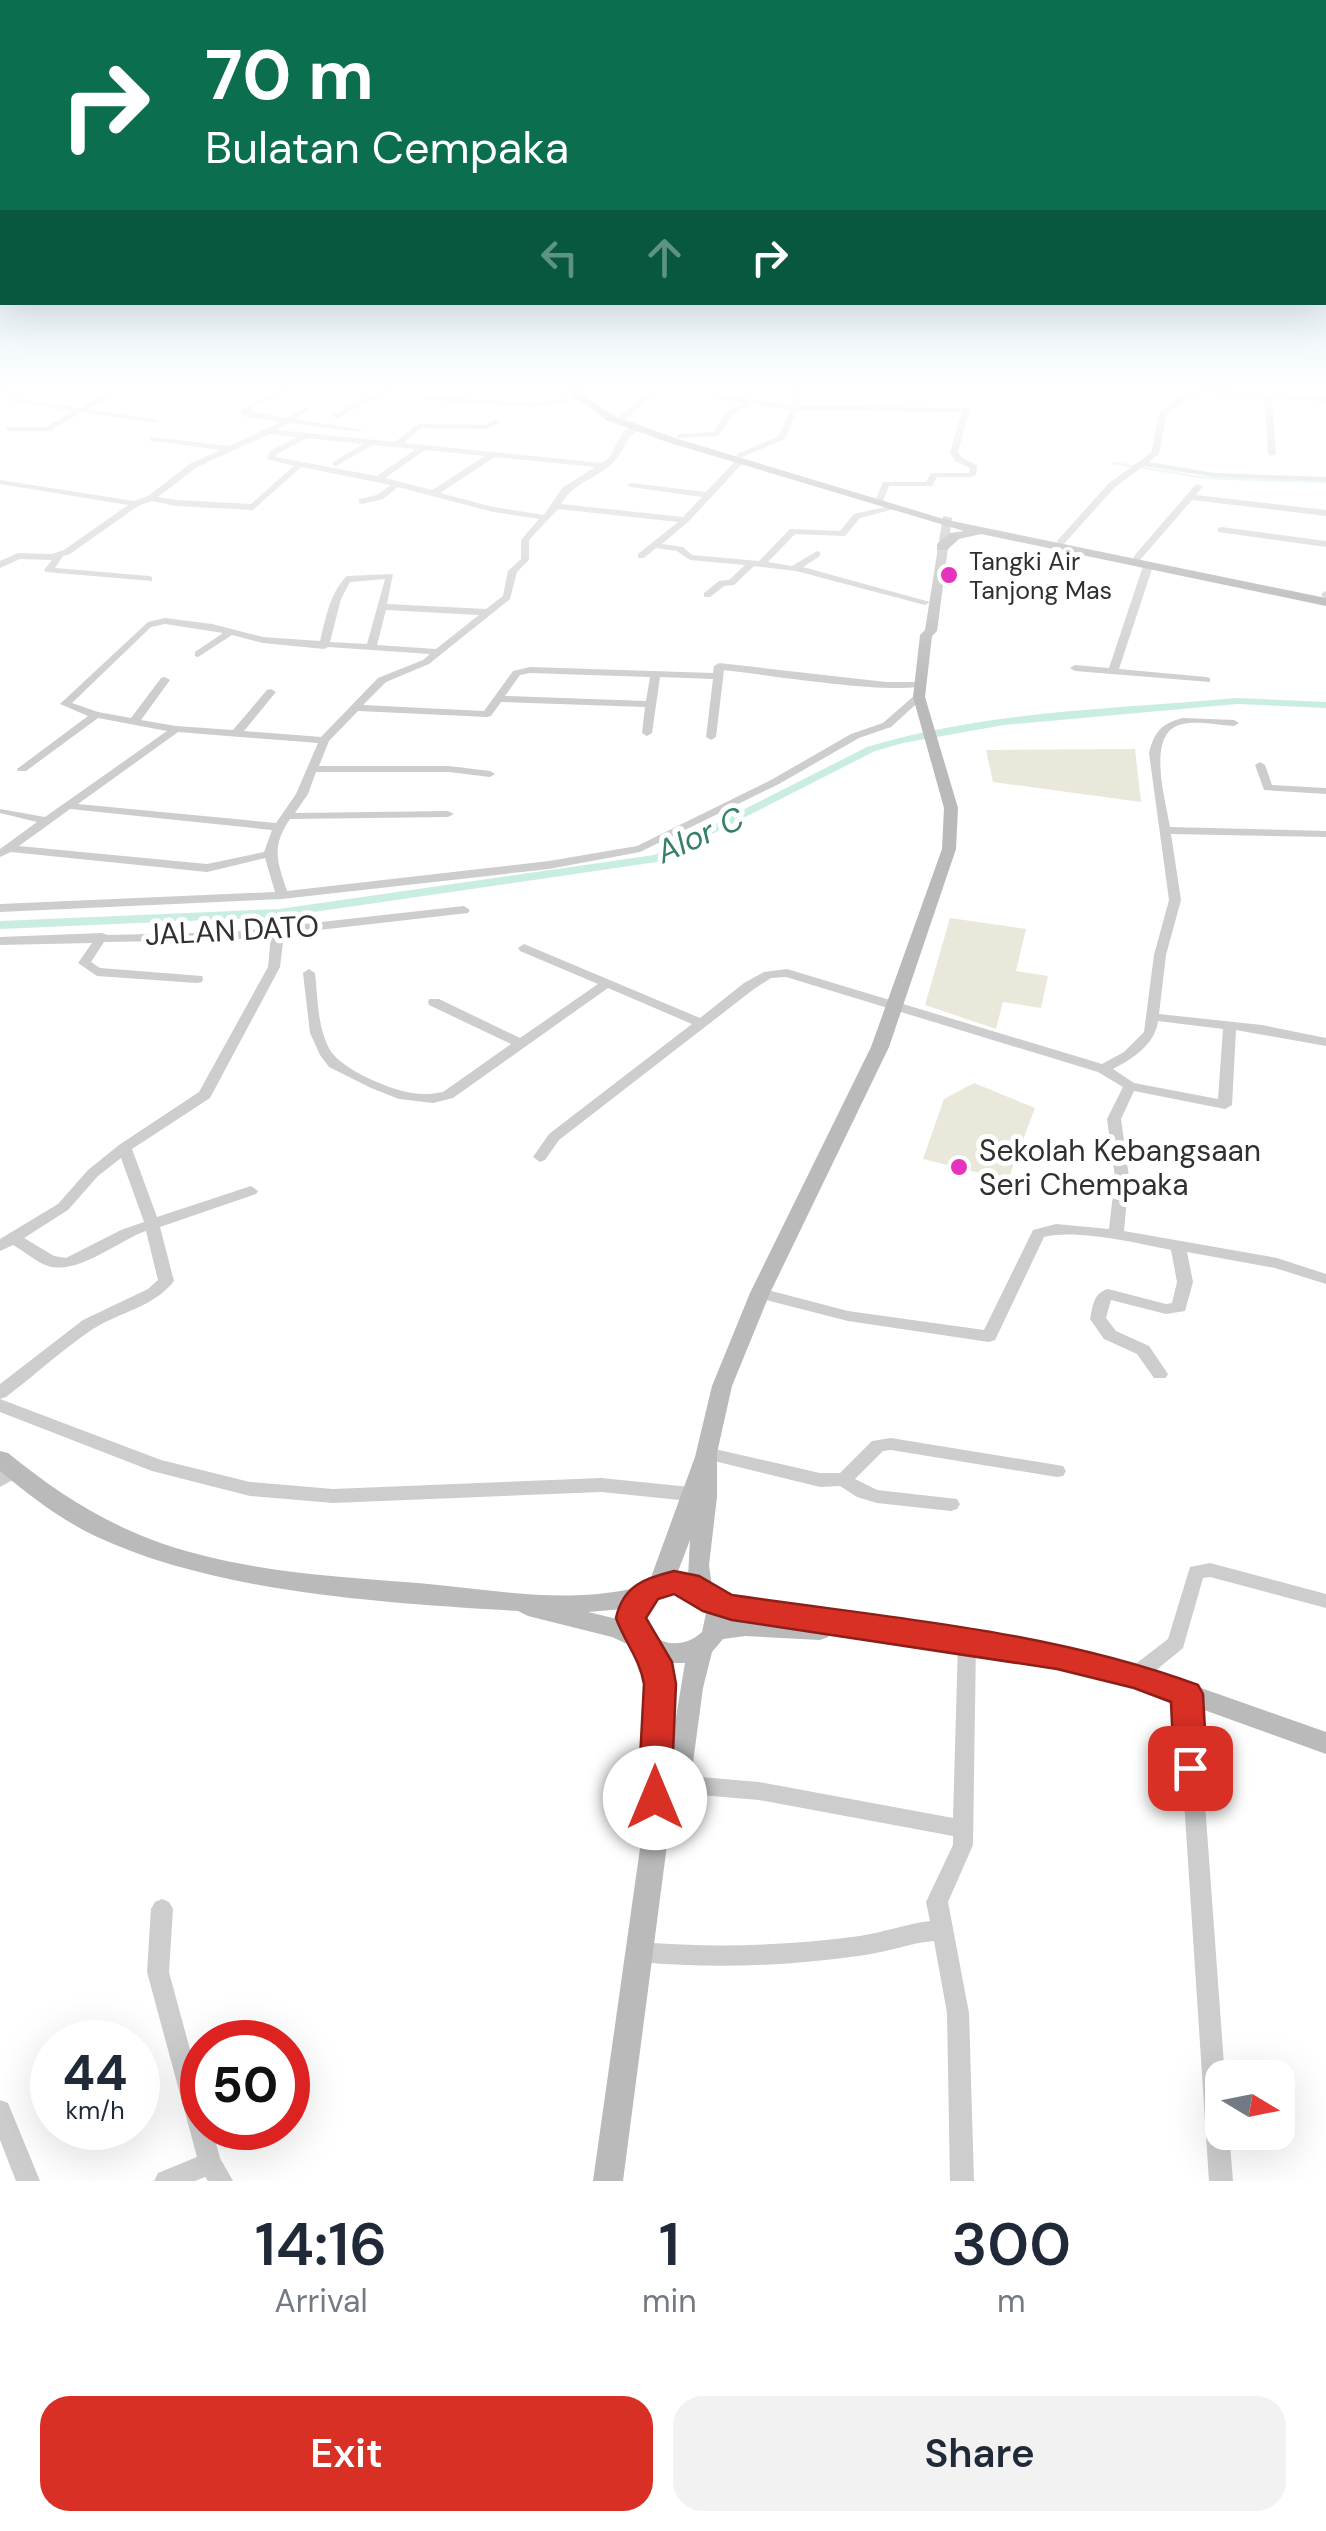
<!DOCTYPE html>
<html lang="en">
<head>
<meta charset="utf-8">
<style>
  body { margin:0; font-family:"DM Sans",sans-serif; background:#f2f2f3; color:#1f2937; height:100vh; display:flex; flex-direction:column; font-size:38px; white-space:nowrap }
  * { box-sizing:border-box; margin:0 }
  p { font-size:32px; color:#747a83 }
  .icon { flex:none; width:55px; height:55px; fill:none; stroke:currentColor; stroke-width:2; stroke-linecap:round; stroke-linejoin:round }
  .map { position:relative; height:2181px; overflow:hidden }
  .drawer { display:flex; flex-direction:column; background:#fff; flex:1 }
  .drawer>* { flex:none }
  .guide { position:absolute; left:0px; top:0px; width:1328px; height:305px; box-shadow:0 10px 40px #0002; background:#0b6e4f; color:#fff; overflow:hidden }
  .needle { width:65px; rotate:100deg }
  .fabs { position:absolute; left:1205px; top:2060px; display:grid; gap:20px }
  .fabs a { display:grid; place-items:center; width:90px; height:90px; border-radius:20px; background:#fff; box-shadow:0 10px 40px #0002; font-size:50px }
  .speed { position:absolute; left:30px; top:2020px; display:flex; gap:20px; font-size:50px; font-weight:700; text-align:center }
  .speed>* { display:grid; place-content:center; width:130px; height:130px; border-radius:50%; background:#fff; box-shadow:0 10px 40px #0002; line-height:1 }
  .speed small { font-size:25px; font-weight:400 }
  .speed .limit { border:15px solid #d22; background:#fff; color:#111 }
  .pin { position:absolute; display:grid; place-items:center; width:85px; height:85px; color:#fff; margin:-42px; border-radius:20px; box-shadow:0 5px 15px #0006 }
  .me { position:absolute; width:110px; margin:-55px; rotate:0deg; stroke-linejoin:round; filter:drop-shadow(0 0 8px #0008) }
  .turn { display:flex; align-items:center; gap:35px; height:210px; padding:0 40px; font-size:45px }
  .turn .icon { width:130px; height:130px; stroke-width:2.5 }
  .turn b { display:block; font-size:70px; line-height:85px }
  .lanes { display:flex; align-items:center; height:95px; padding:0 40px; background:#0003; justify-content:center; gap:50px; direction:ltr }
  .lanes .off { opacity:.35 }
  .eta { display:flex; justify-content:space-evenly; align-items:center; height:170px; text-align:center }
  .eta b { font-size:60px; font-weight:600; line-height:70px }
  .primary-button { display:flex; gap:20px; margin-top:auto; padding:20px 40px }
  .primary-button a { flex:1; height:115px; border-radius:30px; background:#d93025; color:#fff; font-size:40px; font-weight:600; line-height:115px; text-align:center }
  .primary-button a+a { background:#f2f2f3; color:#1f2937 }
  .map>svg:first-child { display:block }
  .green { fill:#eae7db }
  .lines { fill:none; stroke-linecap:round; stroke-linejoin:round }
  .stream { stroke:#caede2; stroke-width:2.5 }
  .canal { fill:#caede2; fill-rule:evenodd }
  .street { fill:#cdcdcd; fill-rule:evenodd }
  .secondary { fill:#bababa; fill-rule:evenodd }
  .primary { fill:#a8a8a8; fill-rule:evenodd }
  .route { fill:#d93025; stroke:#8d1f18; stroke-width:2.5 }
  .poi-dot { fill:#e732bd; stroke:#fff; stroke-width:4 }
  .labels { text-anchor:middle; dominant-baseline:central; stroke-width:10; stroke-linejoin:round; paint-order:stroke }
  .far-poi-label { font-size:25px; fill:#303030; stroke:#fff; text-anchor:start }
  .street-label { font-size:30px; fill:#303030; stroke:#fff }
  .poi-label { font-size:30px; fill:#303030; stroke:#fff; text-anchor:start }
  .water-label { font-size:32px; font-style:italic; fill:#368069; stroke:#fff }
</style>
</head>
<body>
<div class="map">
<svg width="1326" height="2181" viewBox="0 0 1326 2181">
  <rect width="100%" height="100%" fill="#fff"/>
  <path class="green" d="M1135 749 1141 802 993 782 986 750Z
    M950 918 1026 929 1016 971 1048 976 1041 1008 1003 1002 996 1029 925 1005Z
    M974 1083 1035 1108 1008 1180 923 1159 944 1099Z"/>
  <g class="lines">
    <path class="stream" d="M1113 463 1207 478 1326 482"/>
    <path class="canal" d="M1237 698 1326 702V708L1237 704 1004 725 903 743 875 751 657 862 279 917 0 929V921L279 909 654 855 867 747C986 711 1114 709 1237 698Z"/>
    <path class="street" d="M112 388H122L88 409 154 419 158 421 157 423 82 412 51 431H9L5 429 9 427H46L73 411 10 401 9 395 0 393V389L16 392 17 398 21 399 79 408Z
      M280 388H290L249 411 287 418 305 408H308V412L295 419 363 430 359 432 289 423 277 430 395 442 418 424 485 425 496 419 500 421 499 423 487 429 420 428 404 443 601 463 609 458 624 430 641 425V429C626 435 626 447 616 459 601 478 575 480 561 504L683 517 702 497 631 487 627 485 631 483 706 492 737 459H743V463L688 522 662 544 683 547 692 555 759 561 790 529 840 531 854 514 894 505V509L860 518 845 536 795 534 768 562 792 566 817 551 820 552V556L803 567 930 602 925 605 796 571 754 566 734 585 724 586 710 597H704V593L719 581 729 580 745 565 690 560 677 551 656 548 644 558H638V554L678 522 558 509 529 540V560L517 572 510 599 429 664 386 682 363 705 484 711 513 671 530 667 713 673 714 666 719 663 886 682H919L924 685C899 696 760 674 724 670L716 737 711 740 706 737 713 679 660 677 652 733 647 736 642 733 645 707 501 702 491 716 487 717 358 711 329 741 319 766H449L490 771 495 774 490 777 449 772H316L308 794 295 813 448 811 454 814 448 817 290 819C271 847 277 861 287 891L549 861 637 846 771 780 851 734 883 723 915 695 919 694 924 697 891 727 859 738 779 784 640 852 549 869 282 899 0 912V904L275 892 265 858 207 872 11 852 0 857V849L37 822 0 813V809L45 817 167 731 98 718 26 771H18L17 769 88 716 60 704 148 622 165 618 212 624 263 637 320 641C326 618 330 592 347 576L393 574 387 604 486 609 503 596 508 571 521 559V540L539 519 493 512 398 487 383 499 362 504 359 503V499L377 495 391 485 301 467 253 510 176 506 152 501 138 506 70 554 63 556 55 568 149 576 152 577V581L46 572 44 570 52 560 20 559 0 568V561L18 553 52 554 64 550 128 505 0 484V480L134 501 148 496 191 463 221 450 153 441H150V437L230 446 280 422 245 417 240 411ZM270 434 297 437 270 451 267 459 294 466 251 504 176 500 158 497 197 467ZM307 438 363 444 333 462V466H336L373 445 416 449 377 476 276 457 277 454ZM425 450 485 456 432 490 385 478ZM495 457 595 467 562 488 544 515 493 507 440 493ZM385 579 367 644 330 642 341 599 350 582ZM386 610 479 615 436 649 377 645ZM165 624 223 633 195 652V656L198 657 232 635 263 643 324 649 328 647 430 654 423 660 378 678 321 737 244 731 276 692 271 689 267 690 233 730 176 726 141 720 170 680 165 677 161 678 131 718 98 712 72 703 151 627ZM530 673 650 677 646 701 505 696 520 675ZM178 732 318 743 296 794 276 823 78 804ZM70 809 272 830 264 852 207 864 19 846Z
      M353 388 348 391 344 389 345 388Z
      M385 388H395L338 418 331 416Z
      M718 388H727L719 395 792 405 795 393 785 388 802 390 799 406 970 408 958 452 961 457 977 465 976 475 972 477H937L932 486H889L883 501 876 499 883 482H926L931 473H969L970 468 955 461 950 452 962 412 798 410 785 439 740 458H737V454L779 436 790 410 751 404 732 416 718 436 677 438 676 436 680 434 713 432 726 412 744 403 710 398V394Z
      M1204 389 1326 398V402L1272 398 1276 454 1272 456 1268 454 1264 398 1204 393 1193 397 1167 414 1159 454 1149 462 1215 473 1326 477V481L1215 477 1144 466 1115 487 1063 545H1057V541L1109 483 1151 453 1160 411 1187 393Z
      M647 393 654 395 627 419H621V415Z
      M426 396 536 403 581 396 585 398 536 407 423 400V396Z
      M1196 484 1203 486 1196 495 1326 510V516L1192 500 1140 560H1134V556Z
      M1221 527 1326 541V547L1218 532V528Z
      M1148 563 1153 566 1119 669 1206 677 1210 678V682L1075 671 1070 668 1075 665 1109 668 1143 566Z
      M1326 591V598L1322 597V593Z
      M1183 718 1234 720 1239 723 1234 726C1217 725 1195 720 1179 725 1146 736 1166 801 1170 827L1326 831V837L1171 834 1181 900 1166 955 1159 1014 1262 1025 1326 1038V1046L1236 1030 1232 1105 1225 1109 1134 1091 1121 1119 1129 1177 1124 1231 1277 1258 1326 1274V1284L1275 1268 1187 1252 1193 1282 1185 1311 1166 1314 1111 1300 1106 1318 1116 1331 1149 1346 1168 1374 1166 1378H1154L1137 1354 1104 1339 1090 1319C1093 1306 1093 1293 1108 1289L1166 1304 1172 1303 1177 1282 1171 1250C1136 1243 1078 1229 1044 1237L997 1336 995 1340 989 1342 848 1321 754 1297 752 1293 754 1289 760 1288 848 1311 984 1330 1033 1230 1056 1224 1109 1229 1115 1177 1107 1119 1123 1087 1098 1072 786 977 771 978 754 989 559 1140 545 1160 540 1162 533 1157 549 1134 692 1024 608 988 453 1098 433 1103 399 1099 371 1088 329 1067 320 1055 310 1033 303 973 309 969 315 973C318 998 317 1027 330 1050 341 1069 390 1090 412 1093 423 1095 433 1094 443 1092L511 1044 429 1005 428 1002 429 999H439L520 1038 598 984 520 951 518 948 524 944 700 1018 744 983 764 972 787 969 1102 1064 1124 1052 1144 1032 1154 955 1169 900 1149 753C1154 732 1162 723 1183 718ZM1158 1021 1223 1029 1218 1099 1134 1083 1113 1069C1132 1059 1155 1045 1158 1021Z
      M1260 762 1265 765 1272 785 1326 788V794L1264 790 1255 765Z
      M464 906 470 910 468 913 284 934 280 967 210 1098 132 1149 157 1217 251 1186 258 1191 256 1194 160 1227 174 1281C154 1307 120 1312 93 1329 63 1349 35 1375 6 1397L0 1399V1384L83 1320 148 1289 158 1280 146 1231C117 1241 79 1275 48 1266 36 1262 24 1251 13 1245L0 1251V1239L58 1204 88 1170 119 1145 199 1092 268 967 271 935 232 940 104 942 91 962 100 968 202 976 203 979 202 982 197 983 97 976 78 963 92 943 0 945V937L102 933 107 935 232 932ZM121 1158 144 1222 121 1230 66 1258 54 1256 24 1238 68 1210 98 1176Z
      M0 1399 161 1460 250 1482 333 1489 601 1478 690 1487 696 1489 699 1494 696 1499 690 1501 601 1492 333 1503 250 1496 152 1471 0 1412Z
      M891 1438 1057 1465 1063 1466 1066 1471 1063 1476 1057 1477 891 1450 883 1451 855 1479 877 1490 957 1499 960 1504 957 1509 951 1511 877 1503 857 1497 840 1486 820 1487 706 1459 700 1457 697 1453 700 1449 706 1447 820 1473H840L872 1441Z
      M14 1465 20 1466 23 1471 20 1476 0 1487V1471Z
      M1210 1563 1326 1594V1608L1210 1577 1203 1578 1183 1648 1143 1681 1136 1683 1129 1681 1126 1675 1129 1669 1168 1639 1190 1567Z
      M967 1634 974 1637 976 1642 973 1845 948 1902 969 2013 974 2181H950L947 2013 934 1941C910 1943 888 1952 865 1955 790 1966 715 1969 640 1962L632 1959 629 1952 632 1945 640 1942C714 1948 787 1946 860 1936 884 1932 907 1924 930 1921L926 1902 953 1845V1836L759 1800 677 1793 670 1790 667 1784 670 1778 677 1775 759 1782 953 1818 958 1642 960 1637Z
      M1187 1686 1194 1688 1197 1694 1225 2078H1222V2132H1229L1233 2181H1209L1177 1694 1180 1688Z
      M162 1899 169 1902 173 1909 169 1972 202 2094V2128H212L220 2158 233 2181H208L205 2177 195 2181H154L158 2173 197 2157 147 1972 151 1909 155 1902Z
      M0 2100 8 2103 40 2181H16L0 2140Z"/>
    <path class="secondary" d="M943 516 952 518 937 631 932 636 925 697 958 808 956 849 889 1047 770 1293 732 1386 717 1453V1497L709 1565 712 1587 717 1593 1097 1655 1136 1665 1326 1732V1754L1135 1685 1097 1675 831 1631 828 1637 820 1640 745 1636 723 1639 712 1652 703 1688 690 1785 670 1822 623 2181H593L644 1820C642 1804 640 1789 640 1773 642 1730 654 1689 636 1648L612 1637 528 1616 518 1611C385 1603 216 1593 95 1536 60 1519 30 1496 0 1471V1451L8 1453C54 1490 94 1517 150 1539 234 1571 329 1576 418 1583 487 1589 562 1604 630 1589 638 1587 643 1583 650 1580L695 1457 712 1386 750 1293 871 1047 942 849 944 808 913 697 920 635 925 630ZM690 1540 688 1577 677 1574ZM674 1591 693 1597 706 1613 702 1632C664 1667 612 1611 674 1591ZM623 1609 621 1620 588 1612ZM666 1663H685L666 1777 671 1707Z"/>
    <path class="primary" d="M563 388H575L614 416 675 438 947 520 1326 598V606L981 534 959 539 947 550H937V544L950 533 964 531 667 442 606 420Z"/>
  </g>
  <linearGradient id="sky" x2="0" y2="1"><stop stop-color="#9ccbe6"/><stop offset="0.56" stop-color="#fff"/><stop offset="1" stop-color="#fff" stop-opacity="0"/></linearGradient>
  <rect width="1326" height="694" fill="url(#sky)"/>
  <path class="route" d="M674 1571 699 1576 732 1595C888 1618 1049 1630 1198 1685L1203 1694 1207 1768 1202 1778 1190 1782 1179 1778 1174 1768 1171 1702 1134 1688 1057 1669 732 1620 703 1611 674 1594 658 1599 646 1618 672 1662 676 1684 671 1798 667 1809 655 1813 643 1809 638 1798 644 1684C640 1659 624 1641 616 1618 623 1585 646 1578 674 1571Z"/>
  <g class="poi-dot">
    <circle cx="949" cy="575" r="10"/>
    <circle cx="959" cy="1167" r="10"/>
  </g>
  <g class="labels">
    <g class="far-poi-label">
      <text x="969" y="561">Tangki Air<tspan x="969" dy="29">Tanjong Mas</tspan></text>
    </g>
    <g class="street-label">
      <text transform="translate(232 930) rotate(-3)">JALAN DATO</text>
    </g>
    <g class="poi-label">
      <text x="979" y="1150">Sekolah Kebangsaan<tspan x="979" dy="34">Seri Chempaka</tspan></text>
    </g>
    <g class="water-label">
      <text transform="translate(700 835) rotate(-24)">Alor C</text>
    </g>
  </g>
</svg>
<div class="fabs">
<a><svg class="needle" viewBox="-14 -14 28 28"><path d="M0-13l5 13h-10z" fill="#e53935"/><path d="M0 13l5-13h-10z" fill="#747a83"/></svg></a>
</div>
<div class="speed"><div>44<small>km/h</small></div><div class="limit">50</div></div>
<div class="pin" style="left:1190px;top:1768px;background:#d93025"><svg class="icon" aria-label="arrive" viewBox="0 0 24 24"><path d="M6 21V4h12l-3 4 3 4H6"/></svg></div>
<svg class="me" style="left:655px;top:1798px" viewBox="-20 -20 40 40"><circle r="19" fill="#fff"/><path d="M0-13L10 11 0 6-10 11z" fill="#d93025"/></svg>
<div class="guide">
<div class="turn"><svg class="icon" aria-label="right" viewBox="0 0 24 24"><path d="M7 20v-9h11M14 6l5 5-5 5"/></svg><div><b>70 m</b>Bulatan Cempaka</div></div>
<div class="lanes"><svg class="icon off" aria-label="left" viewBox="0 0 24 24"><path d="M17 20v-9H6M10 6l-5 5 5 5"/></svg><svg class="icon off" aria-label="ahead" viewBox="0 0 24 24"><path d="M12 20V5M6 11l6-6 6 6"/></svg><svg class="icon" aria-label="right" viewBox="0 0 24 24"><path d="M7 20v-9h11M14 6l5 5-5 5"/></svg></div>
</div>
</div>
<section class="drawer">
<div class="eta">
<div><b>14:16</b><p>Arrival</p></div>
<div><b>1</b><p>min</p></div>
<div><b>300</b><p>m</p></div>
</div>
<div class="primary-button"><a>Exit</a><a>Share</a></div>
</section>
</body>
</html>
